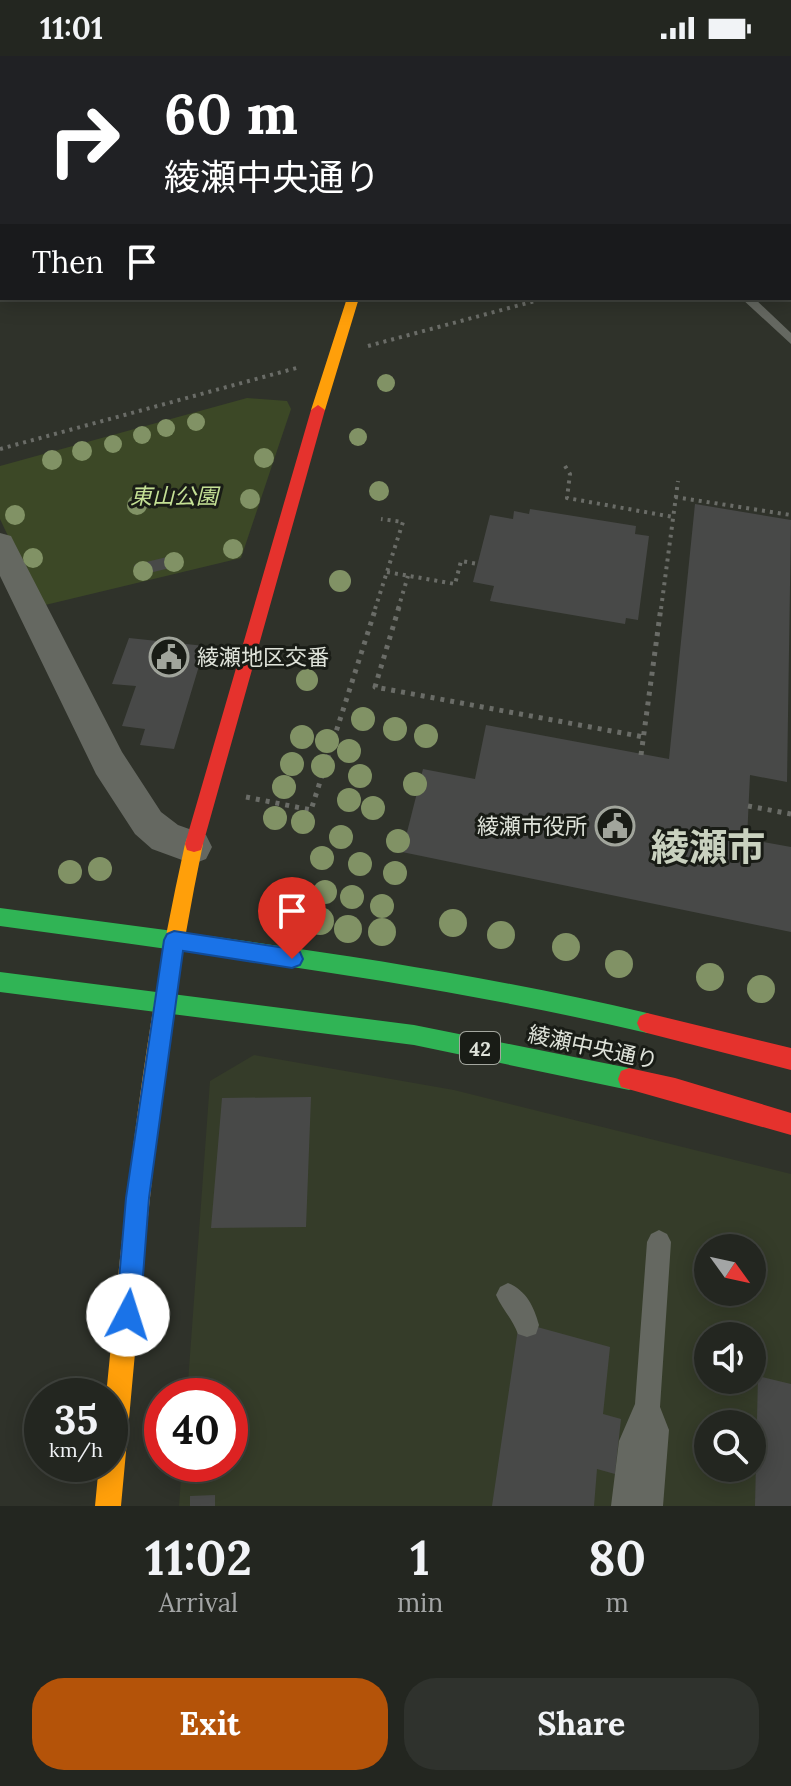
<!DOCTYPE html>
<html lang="en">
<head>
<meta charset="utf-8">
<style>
  body { margin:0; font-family:Lora,"Noto Sans JP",serif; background:#2f322d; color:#f1f3f6; height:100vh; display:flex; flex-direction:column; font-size:30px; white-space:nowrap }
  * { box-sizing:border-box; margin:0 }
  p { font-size:26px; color:#a3a5a5 }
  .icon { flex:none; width:44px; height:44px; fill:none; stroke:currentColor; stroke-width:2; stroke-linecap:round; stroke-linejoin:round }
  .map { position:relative; height:1450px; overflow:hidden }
  .side { display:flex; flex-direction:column; background:#232620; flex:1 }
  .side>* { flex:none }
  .hud { position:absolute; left:0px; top:0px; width:792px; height:244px; box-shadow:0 4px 20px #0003,0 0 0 2px #40433e; background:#202124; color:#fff; overflow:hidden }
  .needle { width:52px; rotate:123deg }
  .tools { position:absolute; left:694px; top:1178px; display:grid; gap:16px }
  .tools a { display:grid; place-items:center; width:72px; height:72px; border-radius:50%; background:#232620; box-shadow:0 4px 20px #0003,0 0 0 2px #40433e; font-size:40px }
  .speed { position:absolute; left:24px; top:1322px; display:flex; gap:16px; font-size:40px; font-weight:700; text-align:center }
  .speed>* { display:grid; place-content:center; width:104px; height:104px; border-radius:50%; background:#232620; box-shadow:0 4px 20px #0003,0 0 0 2px #40433e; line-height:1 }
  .speed small { font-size:20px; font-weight:400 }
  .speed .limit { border:12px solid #d22; background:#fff; color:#111 }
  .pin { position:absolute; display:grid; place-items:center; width:68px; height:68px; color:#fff; margin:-82px -34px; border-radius:50% 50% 50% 0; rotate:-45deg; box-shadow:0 0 8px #0007 }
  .pin .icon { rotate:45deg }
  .me { position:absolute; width:88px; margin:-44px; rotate:5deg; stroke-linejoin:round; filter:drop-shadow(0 0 6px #0008) }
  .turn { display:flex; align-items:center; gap:28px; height:168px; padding:0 32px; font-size:36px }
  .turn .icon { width:104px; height:104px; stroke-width:2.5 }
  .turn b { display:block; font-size:56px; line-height:68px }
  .then { display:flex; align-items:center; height:76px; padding:0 32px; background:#0003; gap:16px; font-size:30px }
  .eta { display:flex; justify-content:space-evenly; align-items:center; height:136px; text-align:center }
  .eta b { font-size:48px; font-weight:700; line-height:56px }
  .cta { display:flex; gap:16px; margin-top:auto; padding:16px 32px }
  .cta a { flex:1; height:92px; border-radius:32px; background:#b45309; color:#fff; font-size:32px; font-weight:700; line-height:92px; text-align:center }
  .cta a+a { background:#2f322d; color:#f1f3f6 }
  .status { display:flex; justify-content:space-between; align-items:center; height:56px; padding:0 40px; background:#232620; direction:ltr }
  .status svg { height:22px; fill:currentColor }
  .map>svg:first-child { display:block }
  .built { fill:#353c29; fill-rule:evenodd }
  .green { fill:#3c4826 }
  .building { fill:#484948 }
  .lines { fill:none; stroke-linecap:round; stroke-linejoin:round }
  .path-far2 { stroke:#6a6c67; stroke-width:3; stroke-dasharray:2 4; stroke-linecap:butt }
  .path-far1 { stroke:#6a6c67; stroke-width:4; stroke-dasharray:3 5; stroke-linecap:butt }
  .path { stroke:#6a6c67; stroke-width:5; stroke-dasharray:4 6; stroke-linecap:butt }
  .lane { fill:#656861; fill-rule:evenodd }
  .street { fill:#656861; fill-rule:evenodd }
  .fast { fill:#30b455; fill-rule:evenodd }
  .slow { fill:#ff9f0a; fill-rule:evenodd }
  .jam { fill:#e5322d; fill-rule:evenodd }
  .tree { fill:#819265 }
  .route { fill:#1a73e8; stroke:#114b97; stroke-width:2 }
  .labels { text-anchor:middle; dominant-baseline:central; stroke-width:6; stroke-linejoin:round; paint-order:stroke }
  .shield { fill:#191c16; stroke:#a4a79f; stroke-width:2 }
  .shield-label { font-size:20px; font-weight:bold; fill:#dfe3da }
  .park-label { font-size:22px; font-style:italic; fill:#c4e095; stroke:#191c16 }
  .poi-label { font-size:22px; fill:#dfe3da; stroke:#191c16; text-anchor:start }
  .street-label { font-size:22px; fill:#dfe3da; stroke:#191c16 }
  .town-label { font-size:38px; font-weight:bold; fill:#c9d1bf; stroke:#191c16 }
</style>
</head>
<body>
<div class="status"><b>11:01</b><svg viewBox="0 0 49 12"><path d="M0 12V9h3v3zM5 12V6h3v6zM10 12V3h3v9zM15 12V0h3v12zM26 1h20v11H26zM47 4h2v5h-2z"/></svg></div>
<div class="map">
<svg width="791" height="1450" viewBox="0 0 791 1450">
  <rect width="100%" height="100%" fill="#2f322a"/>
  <path class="built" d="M254 999 454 1034 791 1118V1450H179L182 1408H230V1340H187L210 1025ZM708 1192H752V1236H708ZM708 1280H752V1324H708ZM708 1368H752V1412H708Z"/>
  <path class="green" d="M247 342 287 345 291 353 241 502 41 550 0 463V410Z"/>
  <path class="building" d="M695 448 791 464 787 726 750 719 747 783 791 791V876L402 796 423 713 475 723 486 669 669 703Z
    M530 453 636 470 635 478 649 480 638 564 626 562 625 568 490 545 494 530 473 526 490 459 513 463 514 455 529 458Z
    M171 500 174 511 137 520 134 509Z
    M129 582 205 590 174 693 140 689 145 673 122 670 136 630 112 628Z
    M311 1041 306 1171 211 1172 222 1042Z
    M519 1266 610 1291 603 1358 621 1363 615 1418 597 1413 594 1450H492Z
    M758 1320 791 1328V1450H755Z
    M215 1439V1450H190V1440Z"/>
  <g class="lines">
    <path class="path-far2" d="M298 2 308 0
      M540 244 546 242"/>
    <path class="path-far1" d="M368 290 546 242
      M0 393 300 311
      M565 410 570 418 567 442 673 461
      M675 441 791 459
      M387 516 455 528 461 505 478 508
      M375 553 403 466 381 463
      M398 553 408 520
      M661 553 678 425"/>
    <path class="path" d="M399 551 375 631 644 681
      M641 699 661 551
      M246 741 311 754 376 551
      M748 750 791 758"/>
    <path class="lane" d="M741 242H754L791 277V288Z
      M659 1174 667 1178 671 1186 660 1351 669 1374 663 1450H611L619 1385 635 1348 647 1186 651 1178Z
      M508 1227C527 1235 534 1251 539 1269L536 1278 527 1281 518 1278C512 1262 502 1253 496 1239L500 1231Z"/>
    <path class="street" d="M0 477 11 480 15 488 122 696 161 756 178 769 206 779 212 791 206 803 193 808 152 793 135 778 96 718 0 520Z"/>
    <path class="fast" d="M0 852C217 881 434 907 647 957L654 960 657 967 654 974 647 977C434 927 217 900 0 870Z
      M0 916 414 969 629 1012 637 1015 640 1023 637 1031 629 1034 414 989 0 936Z"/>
    <path class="slow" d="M421 0H431L420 2Z
      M347 242H359L325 354 318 359 311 354Z
      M194 780 201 782 203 788C157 1007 142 1228 121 1450H95L99 1408H110V1340H106C124 1154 144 970 185 788L187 782Z"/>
    <path class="jam" d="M790 125H791V131H790Z
      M318 349 325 354 203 788 201 794 194 796 187 794 185 788 311 354Z
      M647 957 791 992V1014L647 977 640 974 637 967 640 960Z
      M629 1012 675 1022 791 1057V1079L621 1031 618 1023 621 1015Z"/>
  </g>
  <g class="tree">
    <circle cx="386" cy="327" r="9"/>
    <circle cx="196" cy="366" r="9"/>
    <circle cx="166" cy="372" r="9"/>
    <circle cx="142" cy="379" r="9"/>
    <circle cx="358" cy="381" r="9"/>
    <circle cx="113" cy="388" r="9"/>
    <circle cx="82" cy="395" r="10"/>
    <circle cx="264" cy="402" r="10"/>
    <circle cx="52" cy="404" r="10"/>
    <circle cx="379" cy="435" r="10"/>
    <circle cx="250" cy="443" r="10"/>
    <circle cx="137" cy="449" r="10"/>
    <circle cx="15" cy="459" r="10"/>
    <circle cx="233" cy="493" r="10"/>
    <circle cx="33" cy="502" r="10"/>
    <circle cx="174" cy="506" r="10"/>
    <circle cx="143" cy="515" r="10"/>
    <circle cx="340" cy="525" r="11"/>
    <circle cx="307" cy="624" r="11"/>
    <circle cx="363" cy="663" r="12"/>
    <circle cx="395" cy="673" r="12"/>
    <circle cx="426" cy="680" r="12"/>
    <circle cx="302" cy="681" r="12"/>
    <circle cx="327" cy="685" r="12"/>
    <circle cx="349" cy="695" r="12"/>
    <circle cx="292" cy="708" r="12"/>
    <circle cx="323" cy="710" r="12"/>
    <circle cx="360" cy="720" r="12"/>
    <circle cx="415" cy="728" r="12"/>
    <circle cx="284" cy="731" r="12"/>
    <circle cx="349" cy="744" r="12"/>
    <circle cx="373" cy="752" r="12"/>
    <circle cx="275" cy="762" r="12"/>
    <circle cx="303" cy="766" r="12"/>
    <circle cx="341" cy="781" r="12"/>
    <circle cx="398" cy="785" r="12"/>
    <circle cx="322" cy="802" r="12"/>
    <circle cx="360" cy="808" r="12"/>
    <circle cx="100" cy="813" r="12"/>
    <circle cx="70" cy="816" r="12"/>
    <circle cx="395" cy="817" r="12"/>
    <circle cx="325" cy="836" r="12"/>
    <circle cx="352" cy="841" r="12"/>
    <circle cx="382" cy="850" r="12"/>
    <circle cx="320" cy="865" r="14"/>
    <circle cx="453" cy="867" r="14"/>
    <circle cx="348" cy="873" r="14"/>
    <circle cx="382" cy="876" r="14"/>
    <circle cx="501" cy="879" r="14"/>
    <circle cx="566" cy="891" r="14"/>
    <circle cx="619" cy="908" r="14"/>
    <circle cx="710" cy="921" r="14"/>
    <circle cx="761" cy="933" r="14"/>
  </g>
  <path class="route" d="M174 875 292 893 300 896 303 903 300 909 292 912 183 895 149 1142 140 1259 136 1267 128 1271 119 1267 116 1259 126 1142 164 884 167 878Z"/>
  <defs>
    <g id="civic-ring" transform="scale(2)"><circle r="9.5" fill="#191c16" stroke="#a1a59c" stroke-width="1.5"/><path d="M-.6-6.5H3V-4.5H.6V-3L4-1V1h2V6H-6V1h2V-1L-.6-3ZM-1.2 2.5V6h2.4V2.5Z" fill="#a1a59c"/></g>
  </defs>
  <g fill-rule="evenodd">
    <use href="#civic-ring" x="169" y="601"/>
    <use href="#civic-ring" x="615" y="770"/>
  </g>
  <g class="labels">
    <rect class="shield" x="460" y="976" width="40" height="32" rx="6"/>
    <g class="shield-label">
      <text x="480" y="992">42</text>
    </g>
    <g class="park-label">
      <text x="174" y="440">東山公園</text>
    </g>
    <g class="poi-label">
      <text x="197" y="601">綾瀬地区交番</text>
      <text x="587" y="770" text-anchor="end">綾瀬市役所</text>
    </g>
    <g class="street-label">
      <text transform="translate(593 991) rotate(12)">綾瀬中央通り</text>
    </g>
    <g class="town-label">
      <text x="708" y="791">綾瀬市</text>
    </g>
  </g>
</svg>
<div class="tools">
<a><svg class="needle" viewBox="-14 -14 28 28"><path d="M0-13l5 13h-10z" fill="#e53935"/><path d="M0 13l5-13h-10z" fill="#a3a5a5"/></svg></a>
<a><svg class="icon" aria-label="sound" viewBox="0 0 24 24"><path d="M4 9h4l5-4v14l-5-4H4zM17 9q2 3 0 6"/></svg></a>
<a><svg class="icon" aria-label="search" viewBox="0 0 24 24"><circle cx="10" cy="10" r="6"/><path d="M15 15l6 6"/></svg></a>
</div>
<div class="speed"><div>35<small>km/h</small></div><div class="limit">40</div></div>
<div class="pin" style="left:292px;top:903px;background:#d93025"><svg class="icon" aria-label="arrive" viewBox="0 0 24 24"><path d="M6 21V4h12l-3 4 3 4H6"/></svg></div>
<svg class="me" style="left:128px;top:1259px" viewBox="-20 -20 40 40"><circle r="19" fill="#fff"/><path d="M0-13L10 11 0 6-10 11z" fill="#1a73e8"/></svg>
<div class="hud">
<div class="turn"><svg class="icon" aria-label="right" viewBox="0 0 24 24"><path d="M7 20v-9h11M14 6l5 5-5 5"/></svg><div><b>60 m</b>綾瀬中央通り</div></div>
<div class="then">Then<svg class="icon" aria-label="arrive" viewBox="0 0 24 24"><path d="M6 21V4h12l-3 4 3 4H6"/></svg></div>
</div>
</div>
<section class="side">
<div class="eta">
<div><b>11:02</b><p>Arrival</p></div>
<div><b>1</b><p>min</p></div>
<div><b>80</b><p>m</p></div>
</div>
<div class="cta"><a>Exit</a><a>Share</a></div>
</section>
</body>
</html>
